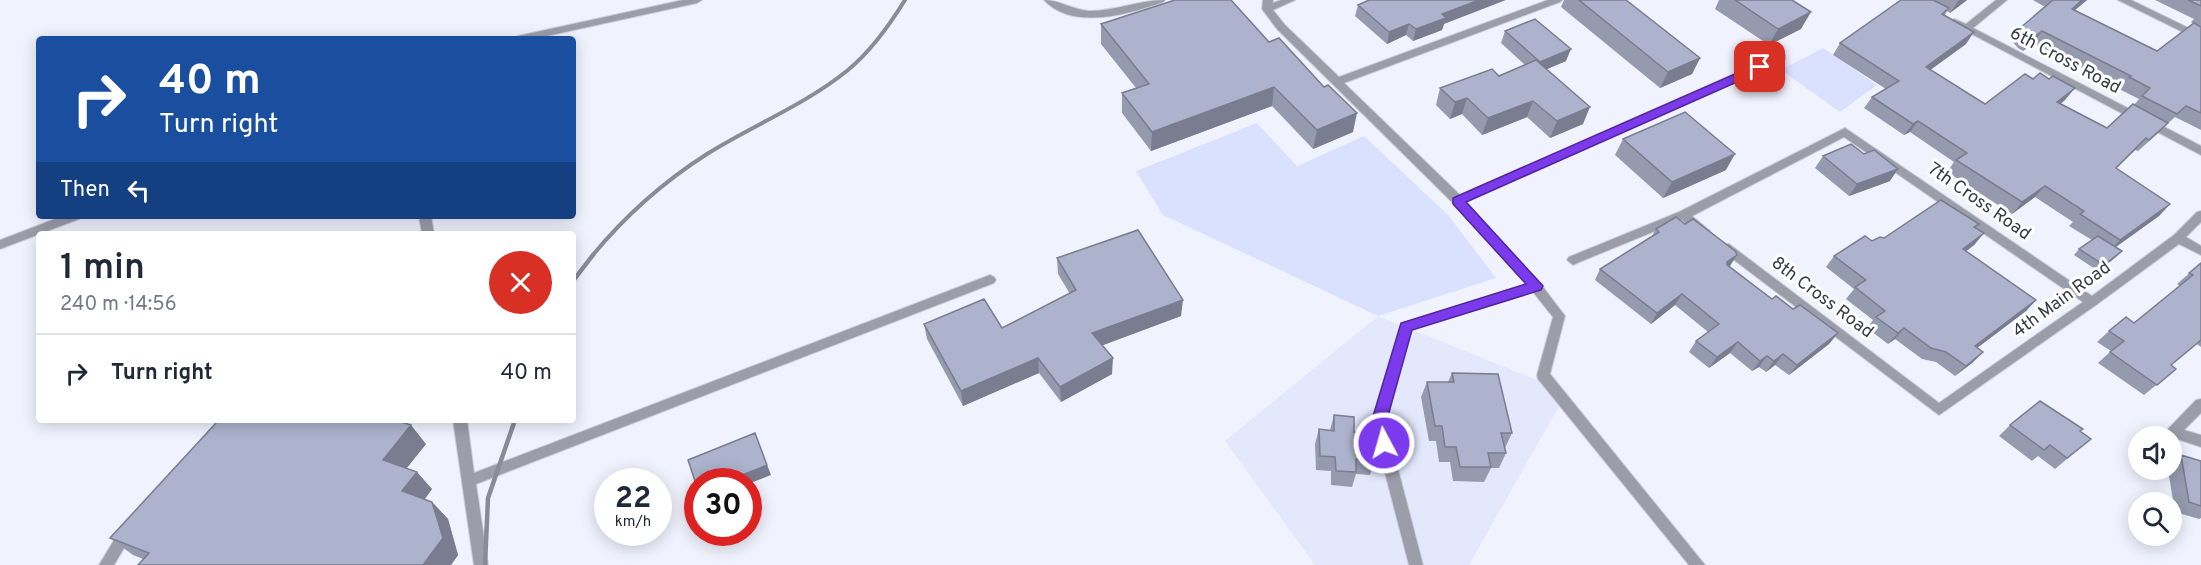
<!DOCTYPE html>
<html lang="en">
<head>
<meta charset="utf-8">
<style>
  body { margin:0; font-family:Overpass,sans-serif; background:#f2f2f3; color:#1f2937; height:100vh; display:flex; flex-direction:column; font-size:22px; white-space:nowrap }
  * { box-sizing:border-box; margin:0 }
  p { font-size:20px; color:#747a83 }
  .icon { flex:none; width:33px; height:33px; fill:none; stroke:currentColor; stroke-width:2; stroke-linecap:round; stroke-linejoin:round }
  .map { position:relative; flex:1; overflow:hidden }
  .sheet { position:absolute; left:36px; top:231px; width:540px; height:192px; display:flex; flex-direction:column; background:#fff; border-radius:6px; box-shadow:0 3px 15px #0003 }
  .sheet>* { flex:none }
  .top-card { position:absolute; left:36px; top:36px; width:540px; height:183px; border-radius:6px; box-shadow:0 3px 15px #0003; background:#1a4fa0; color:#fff; overflow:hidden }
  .tools { position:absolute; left:2128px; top:426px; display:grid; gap:12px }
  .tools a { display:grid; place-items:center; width:54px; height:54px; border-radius:50%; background:#fff; box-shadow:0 3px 15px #0003; font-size:30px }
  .speed { position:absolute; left:594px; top:468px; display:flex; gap:12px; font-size:30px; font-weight:700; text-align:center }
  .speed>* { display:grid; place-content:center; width:78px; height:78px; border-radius:50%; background:#fff; box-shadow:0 3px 15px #0003; line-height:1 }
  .speed small { font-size:15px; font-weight:400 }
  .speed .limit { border:9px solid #d22; background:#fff; color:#111 }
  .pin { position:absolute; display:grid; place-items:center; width:51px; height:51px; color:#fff; margin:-26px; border-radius:12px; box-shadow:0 3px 9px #0006 }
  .me { position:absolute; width:66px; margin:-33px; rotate:354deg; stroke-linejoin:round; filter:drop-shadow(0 0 4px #0008) }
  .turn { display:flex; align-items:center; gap:21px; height:126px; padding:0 24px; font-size:27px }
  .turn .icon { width:78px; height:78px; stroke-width:2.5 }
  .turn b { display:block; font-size:42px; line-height:51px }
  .then { display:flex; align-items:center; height:57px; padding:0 24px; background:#0003; gap:12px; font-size:22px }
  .round { display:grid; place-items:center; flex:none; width:63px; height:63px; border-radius:32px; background:#f2f2f3 }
  .overview { display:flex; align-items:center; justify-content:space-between; height:102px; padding:0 24px }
  h1 { font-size:36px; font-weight:600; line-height:45px }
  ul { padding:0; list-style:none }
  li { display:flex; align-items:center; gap:18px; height:78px; padding:0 24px; border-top:2px solid #e0e1e3 }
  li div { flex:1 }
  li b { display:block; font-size:22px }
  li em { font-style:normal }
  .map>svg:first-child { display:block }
  .built { fill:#e3e8fd }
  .green { fill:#d9e1ff }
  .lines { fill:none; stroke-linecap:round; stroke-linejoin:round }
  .lane-casing { stroke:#cbced9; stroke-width:2 }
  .street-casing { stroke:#cbced9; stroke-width:2 }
  .lane { fill:#9b9ea9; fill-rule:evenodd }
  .street { fill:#9b9ea9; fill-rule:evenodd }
  .rail-far1 { stroke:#898c96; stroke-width:4 }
  .rail { stroke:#898c96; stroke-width:4.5 }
  .wall { fill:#959aaf }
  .shaded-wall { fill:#797d8f }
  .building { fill:#adb3cc; stroke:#797d8f; stroke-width:1.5 }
  .route { fill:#7c3aed; stroke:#51269a; stroke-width:1.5 }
  .labels { text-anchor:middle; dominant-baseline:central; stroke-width:6; stroke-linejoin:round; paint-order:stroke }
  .street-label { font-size:18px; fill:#383b45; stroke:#fff }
</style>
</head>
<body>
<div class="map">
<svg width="2201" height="565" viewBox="0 0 2201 565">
  <rect width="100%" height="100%" fill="#f0f3fe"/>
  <path class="built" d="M1378 316 1567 392 1469 565H1315L1225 441Z"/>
  <path class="green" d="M1823 48 1877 85 1840 112 1781 70Z
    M1257 123 1297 166 1364 136 1448 215 1496 278 1378 316 1163 215 1136 171Z"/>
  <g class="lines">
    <g class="lane-casing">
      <path id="lane" d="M683 0H702L697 3 533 39H513L518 36Z
        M1044 0C1060 0 1072 10 1090 11 1116 11 1139 0 1165 0L1163 2C1129 14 1073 31 1044 0Z
        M63 216H81L79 219 0 249V240Z
        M419 216H431L434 234H422Z
        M990 275 994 277 996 280 994 283 476 484 488 565H474L453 420H467L474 473Z
        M127 525 132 527 134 531 114 565H99L122 527Z"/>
    </g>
    <g class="street-casing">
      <path id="street" d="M1263 0H1273V3L1281 0H1295L1273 10 1285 25 1339 77 1548 0H1562L1560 2 1344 83 1460 195 1777 55H1785V59L1466 202 1540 283 1565 316 1550 374 1705 565H1689L1538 379 1537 375 1553 317 1533 292 1411 330 1386 423 1423 565H1409L1372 423 1400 327 1402 324 1527 284 1456 206 1277 29 1262 9Z
        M1996 0H2007L1973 28 2201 146V155L1949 22 1954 19 1966 24Z
        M2118 0H2131L2201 34V41Z
        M1845 128 2092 296 2174 235 2197 212 2201 211V222L2186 237 2201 246V255L2179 244 2096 305 1939 415 1721 250 1719 247 1721 244H1729L1939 403 2083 302 1844 137 1692 216 1710 231 1708 234H1700L1682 220 1577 263 1573 265 1567 260 1569 257 1679 212Z
        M2201 399V413L2184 430 2201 435V447L2168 436 2166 433 2168 429 2196 400Z"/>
    </g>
    <use href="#lane" class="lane"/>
    <use href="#street" class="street"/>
    <path class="rail-far1" d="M592 256C625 216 663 182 707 154 753 125 805 105 848 70 871 51 889 26 905 0"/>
    <path class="rail" d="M573 281 593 255
      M485 565 488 498 515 420"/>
  </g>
  <path class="wall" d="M1175 0 1353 132 1313 149 1272 106 1151 151 1122 113V93L1136 88 1101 44V24Z
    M1564 0H1626L1700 58 1692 74 1660 88 1561 7Z
    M1719 0H1792L1801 29 1769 45 1715 9Z
    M1901 0H1967L1950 13 1947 11 1945 15 1966 44 1930 70 1985 104 2065 100 2060 104 2107 128 2134 105 2139 99 2119 89 2121 87 2033 43 2023 51 2018 48 2011 40 2020 28 2045 7 2033 0H2087L2075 10 2157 51 2194 24 2191 22 2194 19 2155 0H2201V130L2175 117 2166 125H2165L2138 151 2135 150 2116 168 2170 204 2159 216 2115 247 2116 257 2098 271 2074 255 2079 249 2092 240 2069 226 2073 222 2035 197 2012 214 1947 172 1954 162 1910 132 1904 135 1864 108 1872 97 1886 89 1833 55 1840 43Z
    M1358 5 1444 24 1442 30 1413 41 1406 35 1387 44 1355 16Z
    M1505 31 1566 61 1546 69 1583 124 1550 138 1527 117 1482 135 1462 114 1450 119 1436 105 1440 88 1499 76 1525 65 1501 43Z
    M1623 139 1726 170 1663 198 1615 155Z
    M1823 156 1890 181 1849 196 1815 168Z
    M1975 228 1984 233 1974 245 1966 251 2036 300 2026 311 1977 348 1983 352 1972 363 1955 376 1936 362 1922 359 1895 339 1888 344 1867 328 1873 320 1846 299 1854 289 1826 267 1834 256 1872 241 1884 238Z
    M1656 229 1730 266 1772 299 1793 309 1838 333 1829 344 1789 375 1775 365 1766 372 1759 367 1752 371 1730 353 1709 368 1689 352 1696 341 1708 332 1675 305 1651 324 1595 280 1600 269 1652 236Z
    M1057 258 1181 316 1102 345 1112 374 1061 402 1039 373 963 406 927 339 924 324 1002 328 1070 294 1058 274Z
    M2201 263V347L2197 344 2171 365 2176 369 2144 395 2098 363 2111 351 2097 342 2109 331 2134 323 2180 286 2177 284Z
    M1452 373 1512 433 1505 448 1506 453 1499 468H1491L1484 482 1453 481 1450 462H1439L1436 441H1429L1421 397 1427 382H1448Z
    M1334 415 1354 432 1375 460 1370 475 1356 474 1352 487 1331 485V471L1316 470 1315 444 1319 429 1330 430Z
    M2010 425 2080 431 2091 439 2055 469 2038 456 2032 461 1999 436Z
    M426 444 406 468 432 489 425 499 432 502 448 519 458 555 451 565H138L143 559 133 555 110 538Z
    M2181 455 2201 461V518L2199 519 2175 512 2168 470H2172V462Z"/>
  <path class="shaded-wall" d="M1479 0H1506L1444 24 1442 30 1413 41 1416 29 1442 14Z
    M1960 0H1967L1950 13 1958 1Z
    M2082 0H2087L2063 20 2072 9Z
    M1811 12 1801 29 1769 45 1778 29Z
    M1409 24 1406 35 1387 44 1389 32Z
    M2042 31 2033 43 2023 51 2032 39Z
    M1974 32 1966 44 1918 79 1926 67Z
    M1571 49 1566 61 1536 74 1540 62Z
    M1700 58 1692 74 1660 88 1668 72Z
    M1274 87 1272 106 1151 151 1152 132Z
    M2075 88 2065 100 2048 114 2057 102Z
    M1467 98 1462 114 1450 119 1455 102Z
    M1533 101 1527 117 1482 135 1488 118Z
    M1590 107 1583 124 1550 138 1557 121Z
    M1357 113 1353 132 1313 149 1317 130Z
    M1918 121 1910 132 1904 135 1913 124Z
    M2168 123 2157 134 2138 151 2149 140Z
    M2146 138 2135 150 2105 179Z
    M1735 154 1726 170 1663 198 1672 182Z
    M1898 169 1890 181 1849 196 1857 184Z
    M2045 186 2035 197 2012 214 2022 202Z
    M2170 204 2159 216 2109 252 2120 240Z
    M1984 233 1974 245 1954 261 1963 249Z
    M2122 251 2116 257 2098 271 2104 265Z
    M1737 255 1730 266 1720 273 1727 262Z
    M1682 294 1675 305 1651 324 1657 313Z
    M1183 300 1181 316 1093 349 1092 333Z
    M2036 300 2026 311 1965 357 1975 346Z
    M1904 328 1895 339 1888 344 1898 333Z
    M1838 333 1829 344 1789 375 1797 365Z
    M1738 342 1730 353 1709 368 1717 357Z
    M1983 352 1972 363 1955 376 1966 366Z
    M1783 354 1775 365 1766 372 1774 361Z
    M1767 356 1759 367 1752 371 1760 361Z
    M1038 358 1039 373 963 406 961 391Z
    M1113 358 1112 374 1061 402 1060 387Z
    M411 425 426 444 399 478 383 460Z
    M755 433 771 475 748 484V482H725Z
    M417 472 432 489 417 509 402 491Z
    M432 502 448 519 458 555 451 565H423Z"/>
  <path class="building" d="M1175 0H1231L1269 42 1279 38 1324 87 1328 85 1357 113 1317 130 1274 87 1152 132 1122 93 1149 84 1101 24Z
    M1369 0H1479L1442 14 1446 18 1416 29 1409 24 1389 32 1358 5Z
    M1579 0H1626L1700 58 1668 72Z
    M1735 0H1792L1811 12 1778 29Z
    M1901 0H1933L1949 8 1942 14 1974 32 1926 67 1985 104 2025 74 2033 79 2040 73 2049 79 2053 76 2075 88 2057 102 2107 128 2133 104 2168 123 2149 140 2146 138 2116 168 2170 204 2120 240 2080 214 2084 211 2045 186 2022 202 1956 160 1967 153 1918 121 1913 124 1872 97 1899 81 1840 43Z
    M2053 0H2082L2072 9 2157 51 2194 23 2201 27V113L2186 106 2177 114 2142 96 2150 88 2129 77 2131 76 2042 31 2032 39 2027 37 2020 28Z
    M2188 0H2201V6Z
    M1535 19 1571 49 1540 62 1505 31Z
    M1536 60 1590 107 1557 121 1533 101 1488 118 1467 98 1455 102 1440 88 1492 69 1499 76Z
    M1685 112 1735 154 1672 182 1623 139Z
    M1851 144 1864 154 1874 150 1898 169 1857 184 1823 156Z
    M1941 200 1979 224 1974 227 1984 233 1963 249 2036 300 1975 346 1983 352 1966 366 1946 352 1931 348 1904 328 1898 333 1876 317 1885 311 1855 287 1866 280 1834 256 1865 236 1872 241 1880 237 1884 238Z
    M1676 217 1685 224 1693 219 1735 251 1737 255 1727 262V265L1772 299 1776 296 1793 309 1800 305 1838 333 1797 365 1783 354 1774 361 1767 356 1760 361 1738 342 1717 357 1696 341 1719 324 1682 294 1657 313 1600 269 1659 232 1656 229Z
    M1138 230 1183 300 1092 333 1113 358 1060 387 1038 358 961 391 924 324 984 299 1002 328 1076 290 1057 258Z
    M2098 236 2122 251 2104 265 2079 249Z
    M2201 263V340L2171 365 2176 369 2157 385 2110 352 2124 341 2109 331 2126 317 2134 323 2193 275 2189 273Z
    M1452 373 1498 374 1512 433H1501L1506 453H1488L1491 467H1460L1456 447H1445L1442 426H1435L1427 382H1454Z
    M2040 401 2083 429 2080 431 2091 439 2067 458 2050 445 2044 450 2010 425Z
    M1334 415 1354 417V432L1373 433 1375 460 1356 459V472L1336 471 1335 457 1320 456 1319 429 1334 431Z
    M223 420H394L411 425 383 460 417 472 402 491 432 502 443 538 423 565H138L149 553 110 538 217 422Z
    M755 433 767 465 725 482H698V490L688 460Z
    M2181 455 2201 461V506L2189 502Z"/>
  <path class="route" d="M1760 63 1764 64V70L1466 202 1543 286 1541 290 1412 330 1386 423 1392 443 1384 449 1379 448 1371 423 1401 323 1526 284 1453 204V198Z"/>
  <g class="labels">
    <g class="street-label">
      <text transform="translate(2065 61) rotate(28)">6th Cross Road</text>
      <text transform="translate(1979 202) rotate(35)">7th Cross Road</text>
      <text transform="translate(1822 298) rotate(37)">8th Cross Road</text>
      <text transform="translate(2062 300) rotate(-36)">4th Main Road</text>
    </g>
  </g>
</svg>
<div class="tools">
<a><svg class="icon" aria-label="sound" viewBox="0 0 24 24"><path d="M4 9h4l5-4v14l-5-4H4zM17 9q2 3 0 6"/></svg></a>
<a><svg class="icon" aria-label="search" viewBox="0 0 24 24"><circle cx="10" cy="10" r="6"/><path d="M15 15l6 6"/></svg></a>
</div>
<div class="speed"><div>22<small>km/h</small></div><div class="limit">30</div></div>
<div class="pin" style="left:1760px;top:67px;background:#d93025"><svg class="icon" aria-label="arrive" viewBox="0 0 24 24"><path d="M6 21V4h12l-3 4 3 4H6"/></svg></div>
<svg class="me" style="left:1384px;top:443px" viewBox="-20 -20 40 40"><circle r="17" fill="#7c3aed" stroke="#fff" stroke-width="3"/><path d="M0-11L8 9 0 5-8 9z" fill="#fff"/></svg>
<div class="top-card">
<div class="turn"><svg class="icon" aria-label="right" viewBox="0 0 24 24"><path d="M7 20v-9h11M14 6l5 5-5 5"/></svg><div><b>40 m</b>Turn right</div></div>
<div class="then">Then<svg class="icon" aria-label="left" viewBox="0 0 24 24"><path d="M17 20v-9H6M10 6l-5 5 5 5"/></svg></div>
</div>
<section class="sheet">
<div class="overview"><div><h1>1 min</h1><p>240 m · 14:56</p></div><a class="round" style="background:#d93025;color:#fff"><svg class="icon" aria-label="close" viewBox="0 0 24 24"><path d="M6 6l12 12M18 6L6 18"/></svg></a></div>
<ul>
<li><svg class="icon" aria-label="right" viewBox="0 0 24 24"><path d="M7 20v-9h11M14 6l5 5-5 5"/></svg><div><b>Turn right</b></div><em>40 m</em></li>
</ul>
</section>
</div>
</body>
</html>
